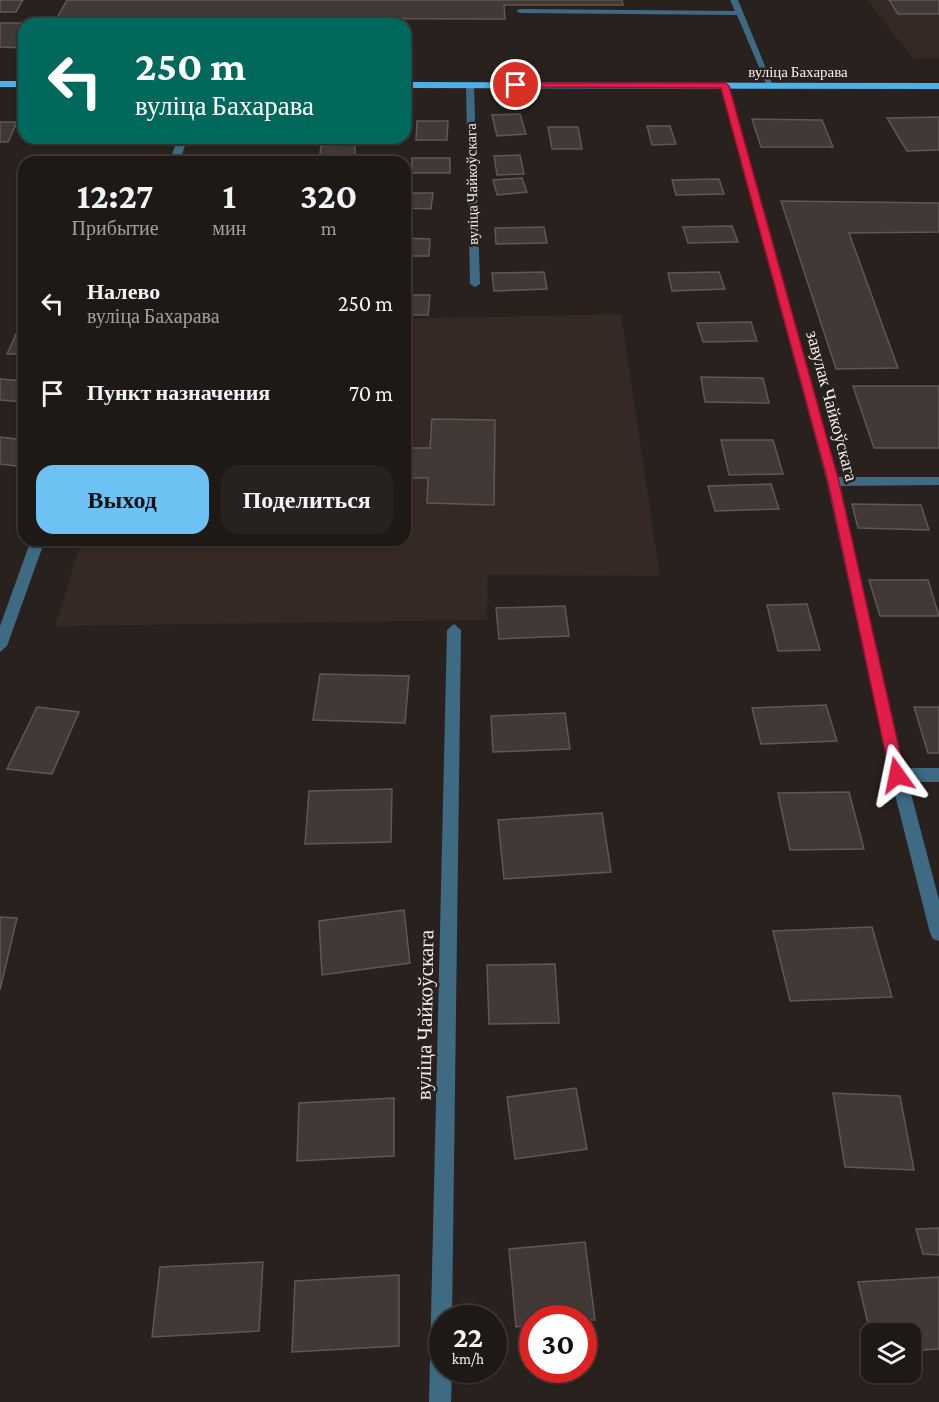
<!DOCTYPE html>
<html lang="ru">
<head>
<meta charset="utf-8">
<style>
  body { margin:0; font-family:"Crimson Pro",serif; background:#27221f; color:#f1f3f6; height:100vh; display:flex; flex-direction:column; font-size:22px; white-space:nowrap }
  * { box-sizing:border-box; margin:0 }
  p { font-size:20px; color:#a1a0a1 }
  .icon { flex:none; width:33px; height:33px; fill:none; stroke:currentColor; stroke-width:2; stroke-linecap:round; stroke-linejoin:round }
  .map { position:relative; flex:1; overflow:hidden }
  .panel { position:absolute; left:18px; top:156px; width:393px; height:390px; display:flex; flex-direction:column; background:#1f1916; border-radius:18px; box-shadow:0 2px 4px #0004,0 0 0 2px #3c3835 }
  .panel>* { flex:none }
  .hud { position:absolute; left:18px; top:18px; width:393px; height:126px; border-radius:18px; box-shadow:0 2px 4px #0004,0 0 0 2px #3c3835; background:#00695c; color:#fff; overflow:hidden }
  .buttons { position:absolute; left:861px; top:1323px; display:grid; gap:12px }
  .buttons a { display:grid; place-items:center; width:60px; height:60px; border-radius:12px; background:#1f1916; box-shadow:0 2px 4px #0004,0 0 0 2px #3c3835; font-size:30px }
  .speed { position:absolute; left:429px; top:1305px; display:flex; gap:12px; font-size:30px; font-weight:700; text-align:center }
  .speed>* { display:grid; place-content:center; width:78px; height:78px; border-radius:50%; background:#1f1916; box-shadow:0 2px 4px #0004,0 0 0 2px #3c3835; line-height:1 }
  .speed small { font-size:15px; font-weight:400 }
  .speed .limit { border:9px solid #d22; background:#fff; color:#111 }
  .pin { position:absolute; display:grid; place-items:center; width:51px; height:51px; color:#fff; margin:-26px; border:3px solid #fff; border-radius:50%; box-shadow:0 2px 6px #0007 }
  .me { position:absolute; width:66px; margin:-33px; rotate:348deg; stroke-linejoin:round; filter:drop-shadow(0 0 4px #0008) }
  .turn { display:flex; align-items:center; gap:21px; height:126px; padding:0 18px; font-size:27px }
  .turn .icon { width:78px; height:78px; stroke-width:2.5 }
  .turn b { display:block; font-size:42px; line-height:51px }
  .eta { display:flex; justify-content:space-evenly; align-items:center; height:102px; text-align:center }
  .eta b { font-size:36px; font-weight:700; line-height:42px }
  .cta { display:flex; gap:12px; margin-top:auto; padding:12px 18px }
  .cta a { flex:1; height:69px; border-radius:18px; background:#6dc2f3; color:#111; font-size:24px; font-weight:700; line-height:69px; text-align:center }
  .cta a+a { background:#27221f; color:#f1f3f6 }
  ul { padding:0; list-style:none }
  li { display:flex; align-items:center; gap:18px; height:90px; padding:0 18px }
  li div { flex:1 }
  li b { display:block; font-size:22px }
  li em { font-style:normal }
  .map>svg:first-child { display:block }
  .built { fill:#362923 }
  .building { fill:#423936; stroke:#605753; stroke-width:1.5 }
  .lines { fill:none; stroke-linecap:round; stroke-linejoin:round }
  .minor { fill:#3e6a84; fill-rule:evenodd }
  .major { fill:#4db1e7; fill-rule:evenodd }
  .route { fill:#e11d48; stroke:#92132f; stroke-width:1.5 }
  .labels { text-anchor:middle; dominant-baseline:central; stroke-width:5; stroke-linejoin:round; paint-order:stroke }
  .far-street-label { font-size:15px; fill:#f3eeeb; stroke:#29211d }
  .street-label { font-size:18px; fill:#f3eeeb; stroke:#29211d }
  .near-street-label { font-size:21px; fill:#f3eeeb; stroke:#29211d }
</style>
</head>
<body>
<div class="map">
<svg width="939" height="1402" viewBox="0 0 939 1402">
  <rect width="100%" height="100%" fill="#29211d"/>
  <path class="built" d="M867 0H939V58H913Z
    M621 314 660 576 488 575 487 620 55 626 82 540H405V319Z"/>
  <path class="building" d="M0 0H23L16 12H0Z
    M67 0H622L623 5H504L505 19 163 18 160 24H24V48L0 47V23H54Z
    M889 0H939V14H898Z
    M520 114 526 134 497 136 492 115Z
    M939 117V150L907 151 887 118Z
    M752 119 822 120 833 147H761Z
    M417 121H448L447 140H416Z
    M0 122H17L8 142H0Z
    M647 126H670L676 144 652 145Z
    M548 127H578L582 149H552Z
    M55 138H115L53 141Z
    M234 138H262L261 143 233 144Z
    M355 145V162H319L321 146Z
    M520 155 524 174 497 175 494 156Z
    M412 158H450V173H412Z
    M201 160 252 161 200 162Z
    M522 178 527 192 497 195 493 180Z
    M719 179 724 194 676 195 672 180Z
    M405 193H433L431 209 405 208Z
    M781 201 939 203V232L849 233 898 368 836 369Z
    M732 226 738 242 688 243 683 227Z
    M544 227 547 243 496 244 495 228Z
    M405 238 430 239 429 256H405Z
    M544 272 547 289 494 291 492 273Z
    M719 272 725 289 672 291 668 273Z
    M405 295H430L428 315H405Z
    M751 322 757 341 703 342 697 323Z
    M18 330H24V354H7Z
    M701 377 763 378 769 403 705 402Z
    M0 379 24 381V402L0 400Z
    M853 386H939V448H874Z
    M432 419 495 420 494 505 427 503 428 478H405V448H430Z
    M0 437 24 440V453L16 466 0 464Z
    M721 440H773L783 474 729 475Z
    M771 484 779 509 715 511 708 486Z
    M852 504 921 505 929 530 858 528Z
    M869 580H928L939 616H880Z
    M807 604 820 650 778 651 767 605Z
    M565 606 569 636 499 639 496 608Z
    M320 674 409 676 405 723 313 720Z
    M826 705 837 741 761 744 752 708Z
    M37 707 79 712 52 774 7 769Z
    M914 707H939V753H928Z
    M565 713 570 749 493 752 491 716Z
    M392 789 391 842 305 844 309 791Z
    M849 792 864 849 790 850 778 793Z
    M602 813 611 872 504 879 498 820Z
    M404 910 410 963 322 975 319 921Z
    M0 917 17 918 0 990Z
    M872 927 892 997 790 1001 773 931Z
    M555 964 559 1023 489 1024 487 965Z
    M576 1088 587 1149 515 1159 507 1097Z
    M833 1093 900 1096 914 1170 845 1167Z
    M394 1098V1156L297 1161 299 1103Z
    M939 1228V1255L923 1254 916 1229Z
    M585 1242 595 1320 532 1318V1325L516 1327 509 1249Z
    M263 1262 259 1331 152 1337 160 1267Z
    M399 1275V1346L292 1352 295 1281Z
    M939 1277V1349L910 1351V1334H872V1340L858 1282Z"/>
  <g class="lines">
    <path class="minor" d="M730 0H738L774 88 767 86 737 15 520 13 516 11 520 9 735 11Z
      M470 82 474 85 480 284 475 287 470 284 466 85Z
      M725 83 729 86 838 477H939V485L840 486 904 768H939V782H908L939 900V941L933 939 930 933 890 775 827 482 721 86Z
      M178 138H188L179 162H169Z
      M31 540H45L7 646 0 652V626Z
      M454 624 461 630 452 1318H442V1370H452L451 1402H429L447 630Z"/>
    <path class="major" d="M0 81H24V87H0Z
      M405 82 939 83V89L405 88Z"/>
  </g>
  <path class="route" d="M513 83H725L729 86 839 482 905 775 903 780H892L890 775 828 482 721 88 516 87Z"/>
  <g class="labels">
    <g class="far-street-label">
      <text x="798" y="72">вуліца Бахарава</text>
      <text transform="translate(472 184) rotate(-91)">вуліца Чайкоўскага</text>
    </g>
    <g class="street-label">
      <text transform="translate(832 406) rotate(75)">завулак Чайкоўскага</text>
    </g>
    <g class="near-street-label">
      <text transform="translate(425 1015) rotate(-89)">вуліца Чайкоўскага</text>
    </g>
  </g>
</svg>
<div class="buttons">
<a><svg class="icon" aria-label="layers" viewBox="0 0 24 24"><path d="M12 4l9 5-9 5-9-5zM3 14l9 5 9-5"/></svg></a>
</div>
<div class="speed"><div>22<small>km/h</small></div><div class="limit">30</div></div>
<div class="pin" style="left:516px;top:85px;background:#d93025"><svg class="icon" aria-label="arrive" viewBox="0 0 24 24"><path d="M6 21V4h12l-3 4 3 4H6"/></svg></div>
<svg class="me" style="left:897px;top:775px" viewBox="-20 -20 40 40"><path d="M0-17L14 15 0 8-14 15z" fill="#e11d48" stroke="#fff" stroke-width="4"/></svg>
<div class="hud">
<div class="turn"><svg class="icon" aria-label="left" viewBox="0 0 24 24"><path d="M17 20v-9H6M10 6l-5 5 5 5"/></svg><div><b>250 m</b>вуліца Бахарава</div></div>
</div>
<section class="panel">
<div class="eta">
<div><b>12:27</b><p>Прибытие</p></div>
<div><b>1</b><p>мин</p></div>
<div><b>320</b><p>m</p></div>
</div>
<ul>
<li><svg class="icon" aria-label="left" viewBox="0 0 24 24"><path d="M17 20v-9H6M10 6l-5 5 5 5"/></svg><div><b>Налево</b><p>вуліца Бахарава</p></div><em>250 m</em></li>
<li><svg class="icon" aria-label="arrive" viewBox="0 0 24 24"><path d="M6 21V4h12l-3 4 3 4H6"/></svg><div><b>Пункт назначения</b></div><em>70 m</em></li>
</ul>
<div class="cta"><a>Выход</a><a>Поделиться</a></div>
</section>
</div>
</body>
</html>
